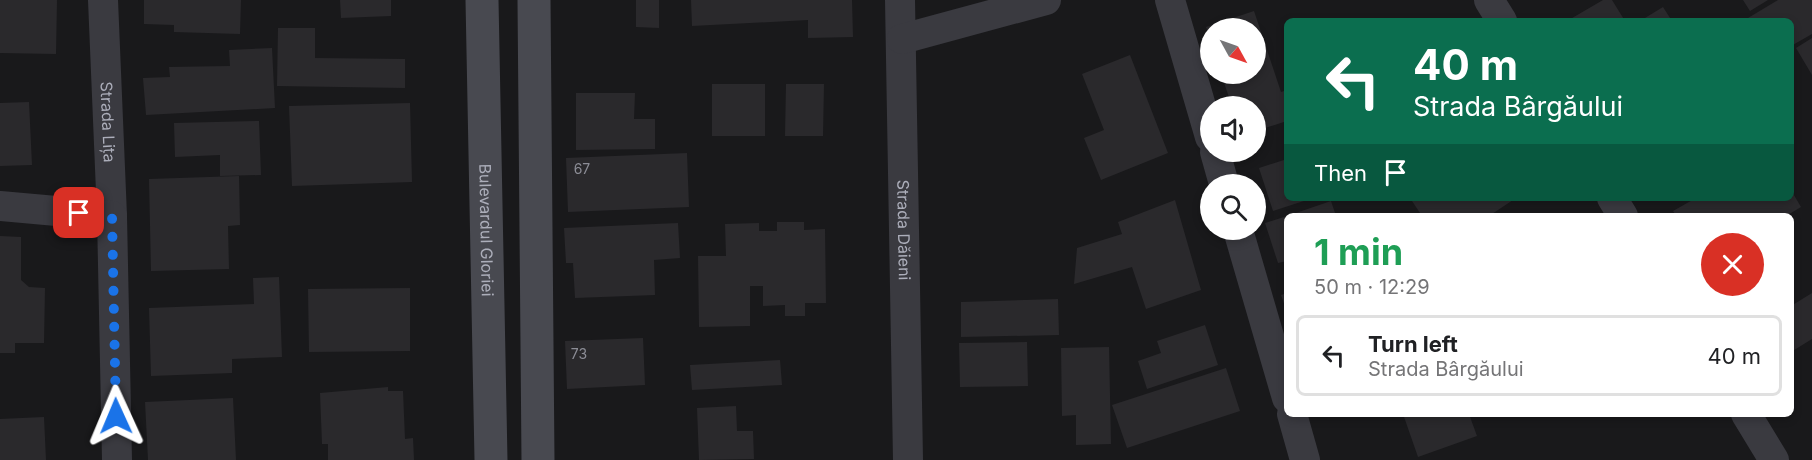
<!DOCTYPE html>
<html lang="en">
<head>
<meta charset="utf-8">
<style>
  body { margin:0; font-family:Inter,sans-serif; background:#f6f6f6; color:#202124; height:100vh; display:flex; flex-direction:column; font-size:22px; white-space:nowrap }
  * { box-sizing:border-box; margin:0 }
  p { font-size:20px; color:#757577 }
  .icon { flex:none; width:33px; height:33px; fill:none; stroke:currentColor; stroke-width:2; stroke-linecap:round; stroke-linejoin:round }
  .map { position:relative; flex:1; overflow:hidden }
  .sheet { position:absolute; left:1284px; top:213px; width:510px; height:204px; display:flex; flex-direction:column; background:#fff; border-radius:9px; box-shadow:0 3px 9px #0003 }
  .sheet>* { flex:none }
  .guide { position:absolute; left:1284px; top:18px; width:510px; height:183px; border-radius:9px; box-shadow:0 3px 9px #0003; background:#0b6e4f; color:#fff; overflow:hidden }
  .needle { width:39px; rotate:130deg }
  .fabs { position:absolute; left:1200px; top:18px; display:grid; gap:12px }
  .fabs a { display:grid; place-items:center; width:66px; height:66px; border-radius:50%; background:#fff; box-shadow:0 3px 9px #0003; font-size:30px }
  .pin { position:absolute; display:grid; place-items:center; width:51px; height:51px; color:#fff; margin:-26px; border-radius:12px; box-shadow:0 3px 9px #0006 }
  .me { position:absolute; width:66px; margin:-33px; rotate:359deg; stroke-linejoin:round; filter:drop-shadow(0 0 4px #0008) }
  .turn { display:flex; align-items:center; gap:21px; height:126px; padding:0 30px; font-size:27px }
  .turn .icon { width:78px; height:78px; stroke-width:2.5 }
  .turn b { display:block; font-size:42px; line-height:51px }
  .then { display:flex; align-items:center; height:57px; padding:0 30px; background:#0003; gap:12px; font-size:22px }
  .round { display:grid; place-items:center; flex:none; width:63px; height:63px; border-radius:32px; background:#f6f6f6 }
  .head { display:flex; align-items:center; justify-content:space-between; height:102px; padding:0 30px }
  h1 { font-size:36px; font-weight:700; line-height:45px; color:#1e9e55 }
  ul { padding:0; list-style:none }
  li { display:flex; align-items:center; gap:18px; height:81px; margin:0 12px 9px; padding:0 18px; border:3px solid #e0e0e0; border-radius:9px }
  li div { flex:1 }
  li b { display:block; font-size:22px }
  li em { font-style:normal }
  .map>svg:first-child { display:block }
  .building { fill:#2a292c }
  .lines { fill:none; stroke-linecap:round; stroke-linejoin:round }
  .street { stroke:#3a3a40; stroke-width:30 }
  .secondary { stroke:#484950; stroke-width:33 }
  .route { stroke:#1a73e8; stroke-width:10; stroke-dasharray:0 18 }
  .labels { text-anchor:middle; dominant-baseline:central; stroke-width:6; stroke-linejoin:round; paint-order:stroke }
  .number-label { font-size:14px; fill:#8c8d96 }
  .street-label { font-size:16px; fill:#acaeba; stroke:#141416 }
</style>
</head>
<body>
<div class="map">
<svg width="1812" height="460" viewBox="0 0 1812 460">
  <rect width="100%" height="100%" fill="#19191b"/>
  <path class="building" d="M0 0H57L56 54 0 53Z
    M144 0H241L240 34 174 32V25L144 24Z
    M340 0H391V16L341 18Z
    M636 0H659V28L636 27Z
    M691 0H852L853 37 808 38V20L692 26Z
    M1603 0H1612L1625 21H1567Z
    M1743 0H1768L1750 11Z
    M1778 0H1812V34L1791 46V21H1743Z
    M1663 7 1672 21H1640Z
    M1254 11 1281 92 1287 90V121L1256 131V106H1232L1221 74H1256V28H1210V40L1206 27Z
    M278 28H315V58L405 59V88L277 86Z
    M1812 38V75L1796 48Z
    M272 48 275 108 146 115 143 78 170 77 169 67 230 66 229 50Z
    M1130 55 1168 153 1101 180 1084 138 1104 130 1082 74Z
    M712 84H765V136H712Z
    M786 84H824L823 136H785Z
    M576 93H635L634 119H655V149L576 150Z
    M29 102 32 165 0 166V103Z
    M410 103 412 182 292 186 289 106Z
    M259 121 261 175 220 176V155L175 157 174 123Z
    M687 153 689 207 568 212 566 158Z
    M1287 159V198H1313L1273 211 1259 168Z
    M239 176 240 225 228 226 229 269 151 271 149 179Z
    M1791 190 1801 207 1786 216H1676L1673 211 1696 198H1791Z
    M1410 198H1516L1489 216H1422Z
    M1175 200 1201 290 1146 309 1132 267 1074 284 1077 248 1122 234 1118 222Z
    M1331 201 1336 216H1287Z
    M1287 216V261L1278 263 1265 223Z
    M777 222H804V230L825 229 826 303H805V316H785V305L763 306V286H750V326L699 327 698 256H726L725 224 759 223V231H777Z
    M678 223 680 258 654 260 655 295 575 298 573 263H566L564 228Z
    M0 236 21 237V280L29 287 45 288 44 343H15V353H0Z
    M279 277 282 357 232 359V373L151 376 149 308 254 304 253 278Z
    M410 288V351L309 352 308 289Z
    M1287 293V312L1281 295Z
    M1812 293V339L1791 352V306Z
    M1058 299 1059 335 961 337V302Z
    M1205 325 1218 365 1147 389 1138 361 1161 353 1157 341Z
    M643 338 645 385 567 389 565 341Z
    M1027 342 1028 386 960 387 959 343Z
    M1109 347 1111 444 1076 445V415L1062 416 1061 348Z
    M780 360 782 385 692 390 690 365Z
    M1226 368 1240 411 1127 448 1112 405Z
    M388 387V391H403L405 439 413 438 414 460H328V444H322L320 393Z
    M233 398 236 460H148L145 402Z
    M736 406 737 431H753L754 459 699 460 697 408Z
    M1403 414H1469L1477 436 1418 457Z
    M44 417 46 460H0V419Z"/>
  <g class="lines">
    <g class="street">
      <path id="s1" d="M103 0 112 216 117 460"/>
      <path id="s2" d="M900 0 908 460"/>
      <path d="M1170 0 1210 137"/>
      <path d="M1489 0 1502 21"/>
      <path d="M902 39 1046 0"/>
      <path d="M1215 152 1224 184"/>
      <path d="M1612 198 1623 216"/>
      <path d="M0 206 112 216"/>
      <path d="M1238 230 1287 398"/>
      <path d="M1292 414 1305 460"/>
      <path d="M1746 414 1774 460"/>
    </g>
    <g class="secondary">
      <path id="s3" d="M482 0 491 460"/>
      <path d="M534 0 538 460"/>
    </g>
  </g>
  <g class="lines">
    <path class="route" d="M79 213 112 216 116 416"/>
  </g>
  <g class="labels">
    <g class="number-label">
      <text x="582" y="168">67</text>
      <text x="579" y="353">73</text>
    </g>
    <g class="street-label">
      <text stroke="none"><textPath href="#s1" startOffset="122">Strada Lița</textPath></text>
      <text stroke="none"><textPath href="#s3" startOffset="230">Bulevardul Gloriei</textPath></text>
      <text stroke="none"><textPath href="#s2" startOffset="230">Strada Dăieni</textPath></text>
    </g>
  </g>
</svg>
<div class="fabs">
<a><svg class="needle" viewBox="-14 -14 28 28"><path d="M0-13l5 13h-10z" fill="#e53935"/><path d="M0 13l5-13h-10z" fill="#757577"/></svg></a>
<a><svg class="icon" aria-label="sound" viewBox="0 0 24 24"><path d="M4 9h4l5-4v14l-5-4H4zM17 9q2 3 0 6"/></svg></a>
<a><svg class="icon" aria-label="search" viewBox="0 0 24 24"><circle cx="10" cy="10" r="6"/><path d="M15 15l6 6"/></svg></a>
</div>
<div class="pin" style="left:79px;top:213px;background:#d93025"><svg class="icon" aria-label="arrive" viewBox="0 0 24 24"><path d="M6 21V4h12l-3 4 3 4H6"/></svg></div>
<svg class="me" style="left:116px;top:416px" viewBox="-20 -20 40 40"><path d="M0-17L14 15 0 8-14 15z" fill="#1a73e8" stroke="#fff" stroke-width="4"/></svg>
<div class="guide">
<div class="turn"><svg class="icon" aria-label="left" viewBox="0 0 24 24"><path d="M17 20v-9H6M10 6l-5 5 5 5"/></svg><div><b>40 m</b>Strada Bârgăului</div></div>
<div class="then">Then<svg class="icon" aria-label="arrive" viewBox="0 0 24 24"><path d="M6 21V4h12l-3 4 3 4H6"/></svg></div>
</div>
<section class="sheet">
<div class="head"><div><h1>1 min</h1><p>50 m · 12:29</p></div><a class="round" style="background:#d93025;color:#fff"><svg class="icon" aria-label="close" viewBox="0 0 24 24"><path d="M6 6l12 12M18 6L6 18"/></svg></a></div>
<ul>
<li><svg class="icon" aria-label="left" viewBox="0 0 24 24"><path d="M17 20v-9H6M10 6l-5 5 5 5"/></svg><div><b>Turn left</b><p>Strada Bârgăului</p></div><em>40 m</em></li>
</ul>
</section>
</div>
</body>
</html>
